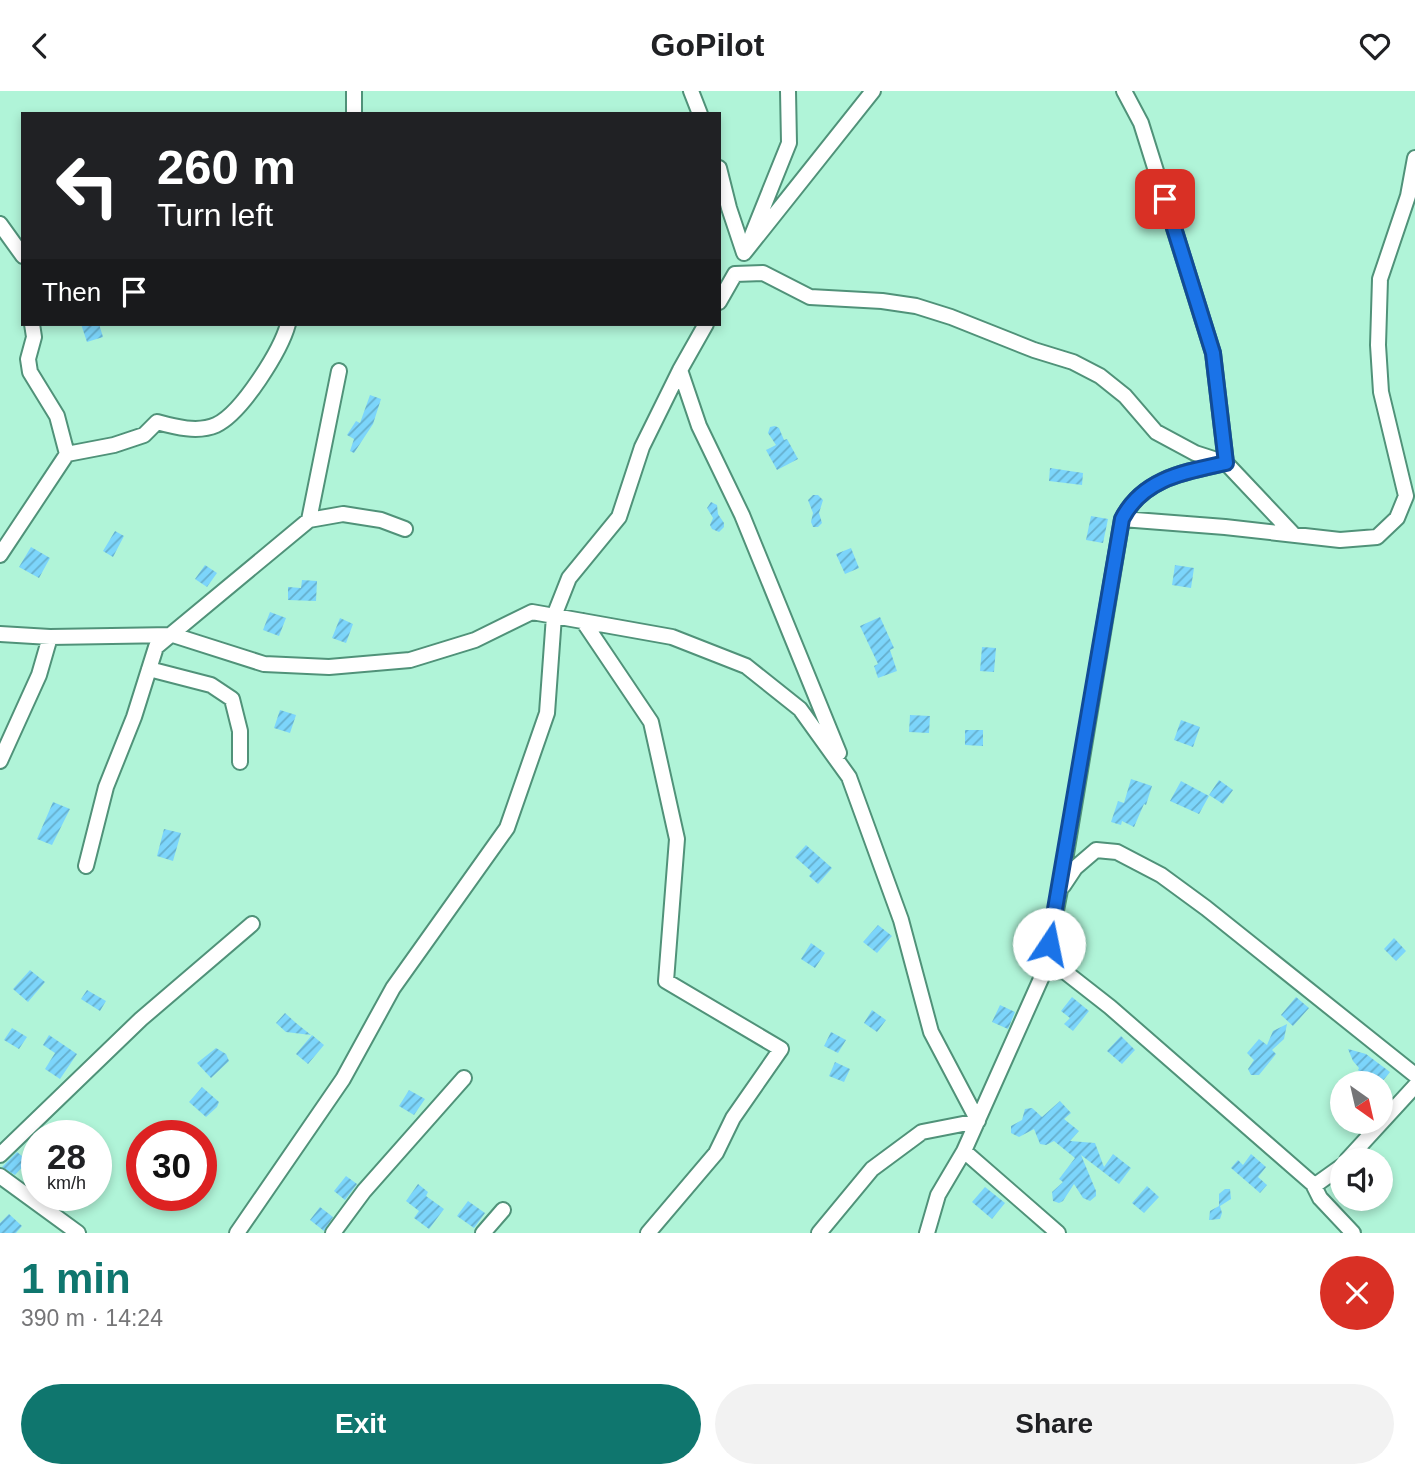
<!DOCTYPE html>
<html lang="en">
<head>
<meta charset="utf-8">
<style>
  body { margin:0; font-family:Helvetica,sans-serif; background:#f2f2f2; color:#202124; height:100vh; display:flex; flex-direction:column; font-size:26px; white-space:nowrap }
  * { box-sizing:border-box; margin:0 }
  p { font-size:23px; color:#757577 }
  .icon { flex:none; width:38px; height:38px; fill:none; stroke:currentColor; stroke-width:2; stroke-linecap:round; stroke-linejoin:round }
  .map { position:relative; height:1142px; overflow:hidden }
  .drawer { display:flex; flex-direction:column; background:#fff; flex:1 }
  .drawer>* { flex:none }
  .hud { position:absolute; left:21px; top:21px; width:700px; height:214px; border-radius:0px; box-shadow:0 4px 10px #0003; background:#202124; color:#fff; overflow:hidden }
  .needle { width:46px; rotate:146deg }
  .controls { position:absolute; left:1330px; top:980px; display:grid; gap:14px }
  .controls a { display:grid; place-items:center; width:63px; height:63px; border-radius:50%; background:#fff; box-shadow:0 4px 10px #0003; font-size:35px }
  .speed { position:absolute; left:21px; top:1029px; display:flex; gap:14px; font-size:35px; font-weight:700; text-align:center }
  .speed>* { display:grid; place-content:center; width:91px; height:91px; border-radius:50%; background:#fff; box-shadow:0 4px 10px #0003; line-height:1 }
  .speed small { font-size:18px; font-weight:400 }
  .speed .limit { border:10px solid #d22; background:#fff; color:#111 }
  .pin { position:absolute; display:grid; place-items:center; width:60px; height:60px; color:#fff; margin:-30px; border-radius:14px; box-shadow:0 4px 10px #0006 }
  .me { position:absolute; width:77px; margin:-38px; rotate:11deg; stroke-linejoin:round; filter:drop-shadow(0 0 5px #0008) }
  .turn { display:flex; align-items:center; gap:24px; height:147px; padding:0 21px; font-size:32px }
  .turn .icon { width:91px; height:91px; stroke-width:2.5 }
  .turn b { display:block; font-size:49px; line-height:60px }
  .then { display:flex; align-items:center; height:66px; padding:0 21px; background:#0003; gap:14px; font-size:26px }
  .round { display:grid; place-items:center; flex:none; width:74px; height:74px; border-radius:37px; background:#f2f2f2 }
  .summary { display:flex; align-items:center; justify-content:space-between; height:119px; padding:0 21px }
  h1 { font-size:42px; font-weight:600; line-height:52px; color:#0f766e }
  .button { display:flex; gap:14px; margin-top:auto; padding:14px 21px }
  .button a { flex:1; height:80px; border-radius:42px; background:#0f766e; color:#fff; font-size:28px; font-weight:600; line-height:80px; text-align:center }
  .button a+a { background:#f2f2f2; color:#202124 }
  header { display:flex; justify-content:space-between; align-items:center; height:91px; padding:0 21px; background:#fff; font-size:32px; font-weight:600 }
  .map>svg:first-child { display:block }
  .building { fill:url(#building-hatch) }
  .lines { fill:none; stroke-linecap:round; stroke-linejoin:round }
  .minor-casing { stroke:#509279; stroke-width:18 }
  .minor { stroke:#fff; stroke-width:14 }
  .route-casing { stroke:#114b97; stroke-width:18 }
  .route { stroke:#1a73e8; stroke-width:12 }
</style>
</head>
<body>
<header><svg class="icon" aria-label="back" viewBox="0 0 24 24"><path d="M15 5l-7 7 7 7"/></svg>GoPilot<svg class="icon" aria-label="heart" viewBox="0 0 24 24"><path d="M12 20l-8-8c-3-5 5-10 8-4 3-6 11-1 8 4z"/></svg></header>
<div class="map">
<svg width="1415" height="1142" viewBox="0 0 1415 1142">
  <defs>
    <pattern id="building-hatch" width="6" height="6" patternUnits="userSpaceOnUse" patternTransform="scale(1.75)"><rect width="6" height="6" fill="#7cd5fb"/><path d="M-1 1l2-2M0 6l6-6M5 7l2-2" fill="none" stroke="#65aecc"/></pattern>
  </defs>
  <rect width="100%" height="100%" fill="#b0f4d8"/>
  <path class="building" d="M81 233H99L103 246 87 251Z
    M370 304 381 308 373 333 354 362 350 360 354 348 347 344 356 330 360 332Z
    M775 335 779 337 784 349 787 348 798 368 777 379 766 359 776 354 768 342 770 336Z
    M1050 377 1083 382 1082 394 1049 390Z
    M813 404H818L823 409 819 422 822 432 818 436H813L811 431 813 422 808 409Z
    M711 411 717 414 718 423 724 432V436L719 441 712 438 710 434 713 427 707 417Z
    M1091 425 1108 428 1103 452 1086 449Z
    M115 440 124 445 113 466 103 460Z
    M31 456 50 467 39 487 19 476Z
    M851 457 859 477 845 483 836 463Z
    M205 474 217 482 207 496 195 488Z
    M1175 474 1194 477 1191 497 1172 494Z
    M302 489 317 490 316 510 288 509V496L301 497Z
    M270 521 286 527 279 545 263 539Z
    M880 526 894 557 890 559 897 580 878 587 874 575 878 573 860 535Z
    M340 527 353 533 346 552 332 547Z
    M982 556 996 557 994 581 980 580Z
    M280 619 296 624 290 642 274 637Z
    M910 624 930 625 929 642 909 641Z
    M1181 629 1200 636 1193 656 1174 649Z
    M965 639H983V655L965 654Z
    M1131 688 1152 695 1146 714 1144 713 1134 736 1122 730 1121 734 1111 731 1118 710 1124 712Z
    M1219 689 1233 699 1223 713 1209 704Z
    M1181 690 1209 705 1199 723 1170 710Z
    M53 711 70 718 52 754 37 748Z
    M164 738 181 742 173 770 157 765Z
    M806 754 832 777 818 793 809 785 812 781 795 766Z
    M878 834 892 845 877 862 863 851Z
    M1394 847 1406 860 1396 870 1384 858Z
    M811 852 825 862 815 877 801 868Z
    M30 879 45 891 28 911 13 898Z
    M87 899 106 910 100 920 81 908Z
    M1072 906 1089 920 1073 940 1064 933 1070 927 1061 920Z
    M1296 906 1309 917 1293 935 1281 924Z
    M1000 914 1015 921 1008 938 992 931Z
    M872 919 886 929 877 941 864 932Z
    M285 922 296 932 311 944 286 941 276 932Z
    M1287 933 1284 948 1272 959 1276 963 1259 984H1251L1248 978 1254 969 1247 962 1259 948 1267 954 1273 940Z
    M12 937 27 946 19 958 4 949Z
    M831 941 846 949 838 962 824 955Z
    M49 944 77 963 60 988 45 978 55 962 43 954Z
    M312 944 324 954 308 973 296 963Z
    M1121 945 1135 959 1122 973 1107 960Z
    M216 957 226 963 229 970 211 987 197 972Z
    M1348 958 1366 963 1390 981 1381 992H1360L1366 985 1358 979 1359 977 1353 970Z
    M835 971 850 978 844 991 829 985Z
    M202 996 219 1011 217 1016 206 1026 189 1011Z
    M409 999 425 1008 414 1024 399 1015Z
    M1060 1010 1071 1022 1064 1028 1079 1040 1070 1050 1095 1052 1104 1076 1113 1063 1131 1077 1119 1093 1081 1064 1096 1100V1105L1090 1110 1083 1107 1074 1093 1063 1110 1059 1112 1053 1110 1052 1101 1063 1091 1059 1088 1075 1067 1054 1050 1046 1054 1040 1053 1034 1038 1019 1046 1011 1042V1035L1022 1029 1025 1018 1032 1017 1042 1026Z
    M17 1061 28 1070 15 1084 2 1076Z
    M1251 1063 1266 1076 1258 1086 1267 1094 1260 1102 1231 1077 1238 1069 1243 1074Z
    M346 1085 357 1093 345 1109 334 1100Z
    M418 1093 428 1101 426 1105 444 1118 429 1138 414 1127 419 1120 406 1110Z
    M1147 1095 1159 1106 1144 1122 1132 1112Z
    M985 1096 1005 1112 992 1128 972 1111Z
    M1225 1098H1230L1231 1108 1220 1115 1222 1122 1220 1128 1209 1129 1210 1120 1219 1115V1103Z
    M468 1110 485 1122 474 1137 457 1125Z
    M320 1116 333 1126 324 1140 310 1129Z
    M9 1123 22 1135 16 1142H0V1132Z"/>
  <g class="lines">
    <g class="minor-casing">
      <path id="minor" d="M691 0 700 23
        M354 23V0
        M719 77 729 117 744 162
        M0 133 23 165
        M752 144 789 52 788 0
        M744 162 873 0
        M719 211 735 183 763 182 810 206 882 210 916 215 951 226 1034 259 1073 271 1100 285 1125 305 1156 341 1195 362 1226 372 1213 262 1141 32 1124 0
        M32 233 34 246 28 268 30 281 57 325 67 363
        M680 279 699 335 742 424 839 662
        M1122 428 1225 436 1340 449 1377 446 1397 427 1406 405 1381 301 1378 254 1380 188 1408 105 1415 67
        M309 429 339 280
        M0 464 67 363 114 354 144 344 157 331C175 336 198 342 216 334 242 322 281 259 288 233
        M583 530 651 631 677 748 666 890 781 958 733 1027 716 1062 648 1142
        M0 543 50 546 173 544 264 573 329 576 410 569 475 549 532 521 672 546 746 575 800 618 849 686 901 829 931 941 978 1030 922 1041 872 1078 819 1142
        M149 578 211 594 232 608 240 640V671
        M0 670 39 584 50 546
        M86 775 106 696 134 626 156 556 309 429 343 423 381 429 405 438
        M1063 795 1075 777 1096 759 1117 761 1161 784 1206 817 1415 984
        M1044 881 1064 880 1110 916 1313 1093 1320 1107 1353 1142
        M964 1060 1058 1142
        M0 1064 141 928 252 833
        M1347 1069 1415 995
        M0 1085 78 1142
        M1314 1095 1342 1075
        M237 1142 343 988 393 897 507 737 547 622 554 525 569 487 619 426 642 356 680 279 706 233
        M333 1142 364 1100 464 987
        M483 1142 503 1119
        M927 1142 938 1104 964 1060 1044 881 1060 799 1122 428C1143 387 1185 381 1226 372L1294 444"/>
    </g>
    <use href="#minor" class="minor"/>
  </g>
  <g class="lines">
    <g class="route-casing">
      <path id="route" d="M1049 853 1122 428C1143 387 1185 381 1226 372L1213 262 1165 108"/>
    </g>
    <use href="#route" class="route"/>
  </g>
</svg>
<div class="controls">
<a><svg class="needle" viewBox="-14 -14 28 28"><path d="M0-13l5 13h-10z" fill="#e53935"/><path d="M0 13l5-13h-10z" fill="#757577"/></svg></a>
<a><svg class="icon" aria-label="sound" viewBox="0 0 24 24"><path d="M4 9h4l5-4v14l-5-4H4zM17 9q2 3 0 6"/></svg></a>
</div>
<div class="speed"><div>28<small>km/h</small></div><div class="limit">30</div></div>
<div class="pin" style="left:1165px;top:108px;background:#d93025"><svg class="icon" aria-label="arrive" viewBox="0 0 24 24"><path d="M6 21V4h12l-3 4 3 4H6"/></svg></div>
<svg class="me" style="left:1049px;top:853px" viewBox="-20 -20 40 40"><circle r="19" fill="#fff"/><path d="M0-13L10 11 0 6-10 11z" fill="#1a73e8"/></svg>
<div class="hud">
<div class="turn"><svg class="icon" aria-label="left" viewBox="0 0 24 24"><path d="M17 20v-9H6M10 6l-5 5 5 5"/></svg><div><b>260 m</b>Turn left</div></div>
<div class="then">Then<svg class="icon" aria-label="arrive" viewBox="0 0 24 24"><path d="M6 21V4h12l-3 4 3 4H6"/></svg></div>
</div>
</div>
<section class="drawer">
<div class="summary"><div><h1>1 min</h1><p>390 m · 14:24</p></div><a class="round" style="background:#d93025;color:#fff"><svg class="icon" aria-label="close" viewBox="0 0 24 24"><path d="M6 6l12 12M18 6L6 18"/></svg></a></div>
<div class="button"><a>Exit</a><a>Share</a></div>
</section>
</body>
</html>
